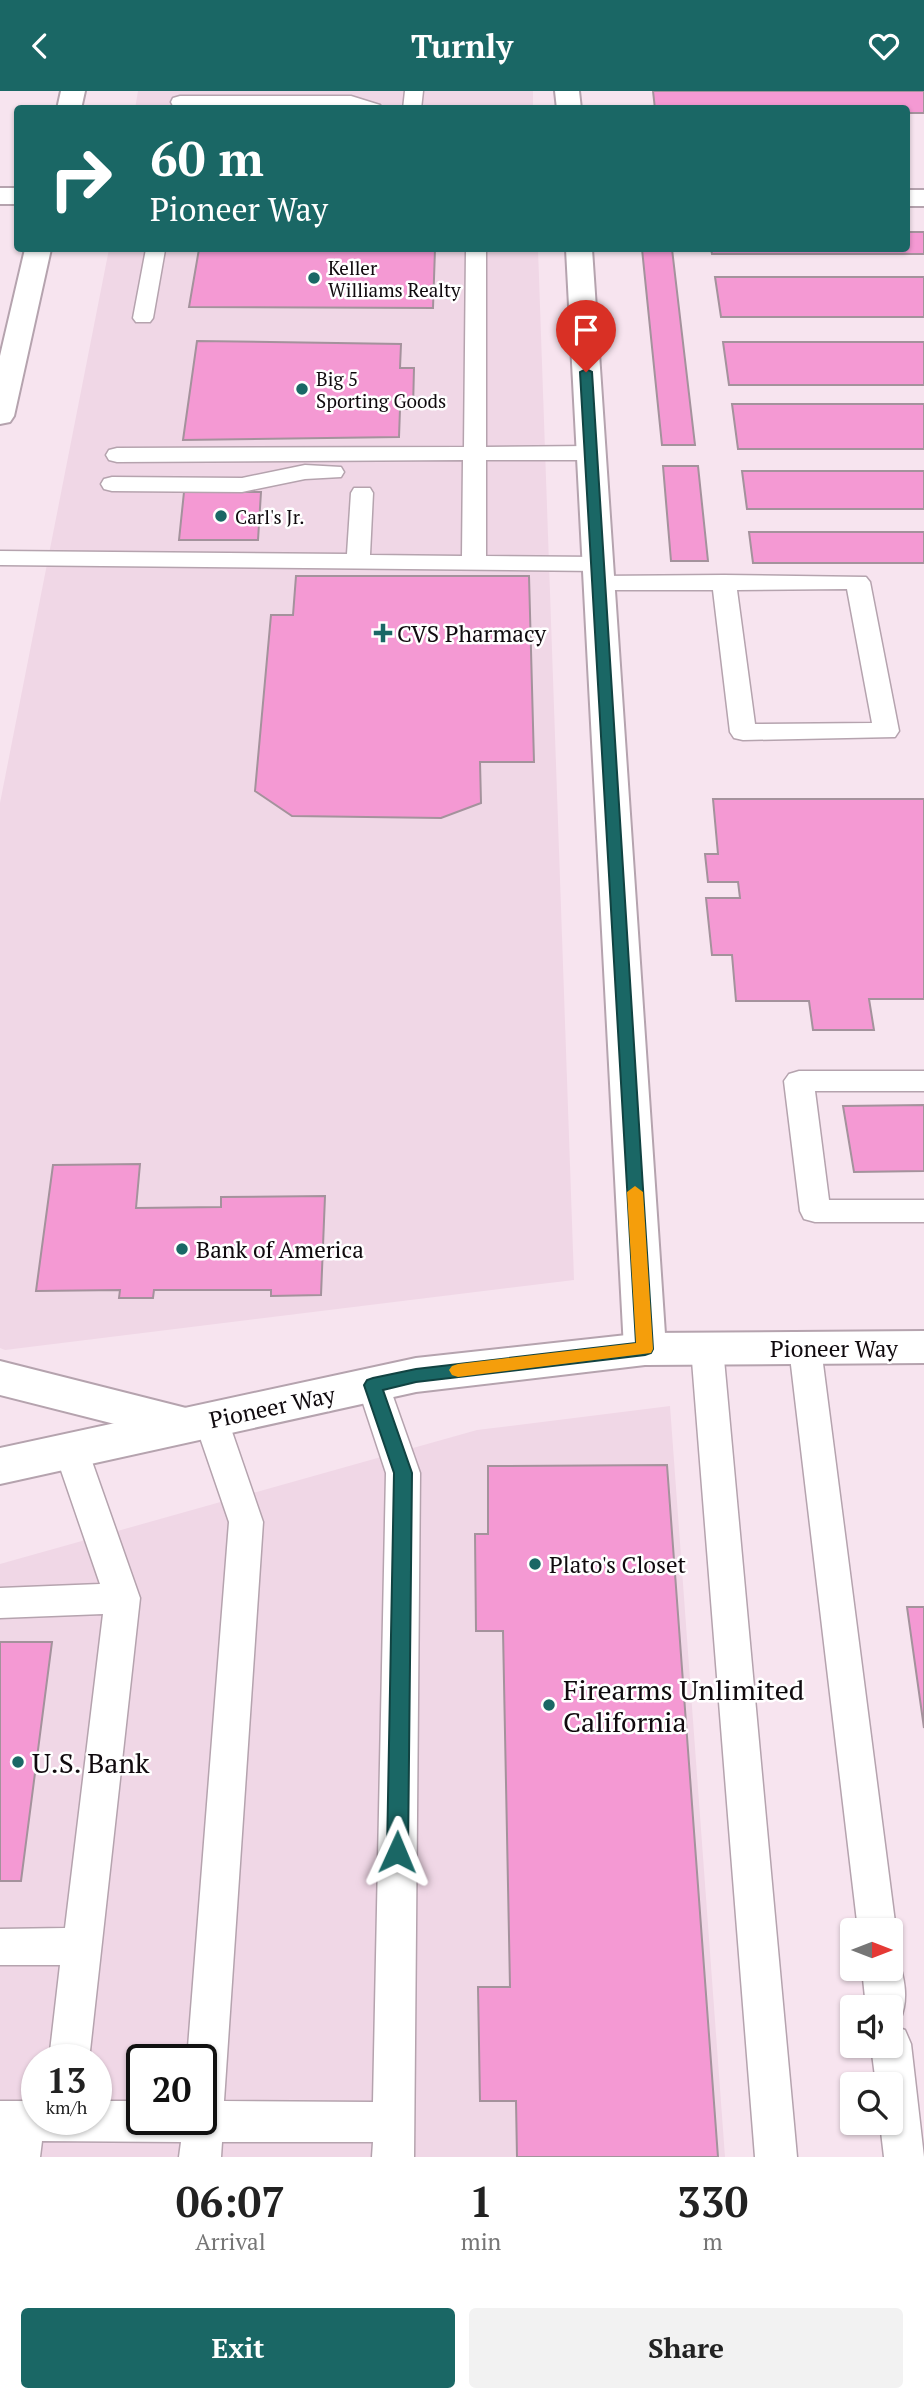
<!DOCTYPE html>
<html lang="en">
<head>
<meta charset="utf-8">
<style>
  body { margin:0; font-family:"PT Serif",serif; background:#f2f2f2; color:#222; height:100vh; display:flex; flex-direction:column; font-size:26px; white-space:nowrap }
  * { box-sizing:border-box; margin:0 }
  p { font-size:23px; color:#767676 }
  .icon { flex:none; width:38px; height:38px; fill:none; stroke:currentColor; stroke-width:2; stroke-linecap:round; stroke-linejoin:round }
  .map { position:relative; height:2066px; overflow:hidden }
  .side { display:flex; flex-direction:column; background:#fff; flex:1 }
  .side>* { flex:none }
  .banner { position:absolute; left:14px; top:14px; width:896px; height:147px; border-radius:7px; box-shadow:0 2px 5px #0004; background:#1a6765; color:#fff; overflow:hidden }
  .needle { width:46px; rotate:90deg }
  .controls { position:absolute; left:840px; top:1827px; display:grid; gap:14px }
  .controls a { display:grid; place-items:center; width:63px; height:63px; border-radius:7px; background:#fff; box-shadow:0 2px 5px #0004; font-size:35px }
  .speed { position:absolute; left:21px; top:1953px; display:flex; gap:14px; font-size:35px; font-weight:700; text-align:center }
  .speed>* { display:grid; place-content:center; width:91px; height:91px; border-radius:50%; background:#fff; box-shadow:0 2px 5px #0004; line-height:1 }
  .speed small { font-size:18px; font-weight:400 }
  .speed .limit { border:4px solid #111; border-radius:10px; background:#fff; color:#111 }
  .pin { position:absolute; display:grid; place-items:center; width:60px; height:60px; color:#fff; margin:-72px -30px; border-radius:50% 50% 50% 0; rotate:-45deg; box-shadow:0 0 7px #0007 }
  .pin .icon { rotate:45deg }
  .me { position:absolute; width:77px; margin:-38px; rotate:1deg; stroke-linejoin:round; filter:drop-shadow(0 0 5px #0008) }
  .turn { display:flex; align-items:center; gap:24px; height:147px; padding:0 21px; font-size:32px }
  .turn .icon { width:91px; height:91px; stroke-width:2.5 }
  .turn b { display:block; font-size:49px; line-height:60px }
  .eta { display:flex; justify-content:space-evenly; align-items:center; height:119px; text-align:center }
  .eta b { font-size:42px; font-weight:800; line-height:49px }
  .cta { display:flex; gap:14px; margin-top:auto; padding:14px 21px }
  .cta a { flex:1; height:80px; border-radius:7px; background:#1a6765; color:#fff; font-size:28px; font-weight:800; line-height:80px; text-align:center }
  .cta a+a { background:#f2f2f2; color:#222 }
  header { display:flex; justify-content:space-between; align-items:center; height:91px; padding:0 21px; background:#1a6765; color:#fff; font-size:32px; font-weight:800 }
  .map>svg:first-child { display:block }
  .built { fill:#f0d7e6; fill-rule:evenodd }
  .building { fill:#f499d3; stroke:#a4929c; stroke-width:2 }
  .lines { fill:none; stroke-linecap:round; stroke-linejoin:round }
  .lane-casing { stroke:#b5a3ae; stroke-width:3 }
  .street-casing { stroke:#b5a3ae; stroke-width:4 }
  .secondary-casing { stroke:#b5a3ae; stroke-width:4 }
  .primary-casing { stroke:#b5a3ae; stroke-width:4 }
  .lane { fill:#fff; fill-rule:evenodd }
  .street { fill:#fff; fill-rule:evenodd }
  .secondary { fill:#fff; fill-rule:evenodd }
  .primary { fill:#fff; fill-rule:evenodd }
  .route { fill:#1a6765; stroke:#114342; stroke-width:2 }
  .slow { fill:#f59e0b }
  .poi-dot { fill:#1a6765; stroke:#fff; stroke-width:2.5 }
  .labels { text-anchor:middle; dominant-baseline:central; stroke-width:5; stroke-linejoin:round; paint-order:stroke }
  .far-poi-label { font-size:19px; fill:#100a0e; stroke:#fff; text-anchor:start }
  .poi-label { font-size:23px; fill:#100a0e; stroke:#fff; text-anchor:start }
  .street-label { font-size:23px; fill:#100a0e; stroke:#fff }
  .near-poi-label { font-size:28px; fill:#100a0e; stroke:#fff; text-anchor:start }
</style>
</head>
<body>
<header><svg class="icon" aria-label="back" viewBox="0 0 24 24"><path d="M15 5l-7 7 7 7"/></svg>Turnly<svg class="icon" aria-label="heart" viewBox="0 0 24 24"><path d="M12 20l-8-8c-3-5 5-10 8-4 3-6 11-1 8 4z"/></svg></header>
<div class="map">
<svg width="924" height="2066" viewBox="0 0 924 2066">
  <rect width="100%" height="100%" fill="#f7e4ef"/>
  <path class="built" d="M138 0H533V18H135Z
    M109 158H538L574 1189 5 1259 0 1257V712Z
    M670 1315 725 2066H0V1473L477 1339ZM37 1969H96V2028H37ZM142 1969H201V2028H142Z"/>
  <path class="building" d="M653 0H924V22H906V18H655Z
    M906 141H924V163H712L711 158H906Z
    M199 158H435L433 217 189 216Z
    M642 158H672L695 354H662Z
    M715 186H924V226H721Z
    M197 250 401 253 400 277H414L413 318H400L399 346 183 349Z
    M723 251H924V294H729Z
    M732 313H924V358H738Z
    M663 375H698L708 470H671Z
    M742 380H924V418H747Z
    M184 401H261L258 449H179Z
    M749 441H924V472H753Z
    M296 485H529L534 671H480L481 712 441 727 292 725 255 700 271 524H293Z
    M713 708H924V908H869L874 939H813L809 910H736L732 864H712L706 807H740L738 791H708L705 763H718Z
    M924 1014V1080L854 1081 843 1015Z
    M140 1073 136 1117 221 1116V1106L325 1105 321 1204 271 1205V1199H154L153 1207H119L120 1199 36 1200 53 1074Z
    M667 1374 718 2066H517L516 2010H480L478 1896H510L503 1540H476L475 1443H488V1375Z
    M907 1516H924V1637Z
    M0 1551H52L21 1790H0Z"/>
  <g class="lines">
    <g class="lane-casing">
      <path id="lane" d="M405 0H423L421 18H403Z
        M180 5H351L380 14 382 18 173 15 171 11 173 7Z
        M146 158 165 159 153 227 150 231H136L133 227Z
        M466 158H486V356L591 355 599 357 602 362 599 367 591 369H486V465L598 466 606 468 610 473 606 478 598 480 0 474V460L347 463 351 402 354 397H370L373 402 370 464 462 465 463 369 117 371 109 369 106 364 109 359 117 357 464 356Z
        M305 374 341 376 344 381 341 386 305 388 242 401 112 400 104 398 101 393 104 388 112 386 242 387Z
        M724 484 866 486 870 491 899 640 895 646 743 649 734 647 730 641 713 499H599L591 497 587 492 591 487 599 485ZM847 498 872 632 755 633 737 499Z
        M799 980H924V1000H815L829 1109H924V1131H815L804 1128 800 1120 784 990 789 983Z
        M707 1244 718 1248 723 1257 797 2066H755L691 1257 696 1248Z
        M805 1244 816 1248 821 1257 896 1839 891 1852V1839H858L789 1257 794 1248Z
        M373 1281 385 1285 389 1294 420 1382 414 2066H372L373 2051H222L221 2066H179L181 2051 42 2050 40 2066H0V2010H37V2028H96V2010H142V2028H201V1969H187L229 1431 194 1329 199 1320 211 1316 223 1320 228 1329 263 1431 224 2010 373 2011 386 1382 357 1294 361 1285Z
        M71 1346 83 1349 88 1359 140 1507 89 1969H49L60 1874H0V1838L65 1837 103 1523 0 1527V1497L100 1493 54 1359 59 1349Z
        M891 1863 896 1865C905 1885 909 1909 900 1929L891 1933V1916H866L862 1878H891Z
        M891 1934 905 1939 911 1953 924 2066H884L880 2032H891V1993H876L871 1955H891Z"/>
    </g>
    <g class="street-casing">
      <path id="street" d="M555 0H579L581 18H557Z
        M566 158H592L666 1258 660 1270 645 1274 630 1270 624 1258Z"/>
    </g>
    <g class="secondary-casing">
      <path id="secondary" d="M0 97H18V113H0Z
        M906 99H924V115H906Z
        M924 1240V1272L645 1274 416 1301 0 1393V1357L416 1267 645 1242Z"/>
    </g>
    <g class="primary-casing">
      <path id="primary" d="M61 0H85L81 18H57Z
        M25 158H51L14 325 10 331 0 333V265Z
        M0 1270 186 1317 201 1322 207 1334 201 1346 186 1351 0 1304Z"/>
    </g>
    <use href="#lane" class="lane"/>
    <use href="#street" class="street"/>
    <use href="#secondary" class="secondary"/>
    <use href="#primary" class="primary"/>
  </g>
  <path class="route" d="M586 278 592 281 653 1258 651 1262 645 1264 416 1291 383 1299 412 1382 408 1761 405 1767 397 1770 390 1767 387 1761 394 1382 364 1294 367 1289 373 1287 416 1278 636 1252 580 281Z"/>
  <path class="slow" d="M635 1095 643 1101 653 1258 651 1262 458 1286 452 1284 449 1279 452 1275 458 1273 636 1252 627 1101Z"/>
  <g class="poi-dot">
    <circle cx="314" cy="187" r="7"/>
    <circle cx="302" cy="298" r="7"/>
    <circle cx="221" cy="425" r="7"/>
    <path d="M379.5 531.5h7v7h7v7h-7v7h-7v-7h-7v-7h7z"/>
    <circle cx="182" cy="1158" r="7"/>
    <circle cx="535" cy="1473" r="7"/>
    <circle cx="549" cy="1614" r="7"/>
    <circle cx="18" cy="1671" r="7"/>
  </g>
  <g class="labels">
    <g class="far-poi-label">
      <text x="328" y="176">Keller<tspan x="328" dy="22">Williams Realty</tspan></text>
      <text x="316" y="287">Big 5<tspan x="316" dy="22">Sporting Goods</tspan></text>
      <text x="235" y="425">Carl's Jr.</text>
    </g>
    <g class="poi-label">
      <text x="397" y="542">CVS Pharmacy</text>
      <text x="196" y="1158">Bank of America</text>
      <text x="549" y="1473">Plato's Closet</text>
    </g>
    <g class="street-label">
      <text x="834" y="1257">Pioneer Way</text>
      <text transform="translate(272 1316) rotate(-12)">Pioneer Way</text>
    </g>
    <g class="near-poi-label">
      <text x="563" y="1598">Firearms Unlimited<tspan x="563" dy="32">California</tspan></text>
      <text x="32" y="1671">U.S. Bank</text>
    </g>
  </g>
</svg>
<div class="controls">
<a><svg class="needle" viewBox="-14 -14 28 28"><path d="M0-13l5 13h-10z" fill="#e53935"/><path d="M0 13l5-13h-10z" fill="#767676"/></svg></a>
<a><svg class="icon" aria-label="sound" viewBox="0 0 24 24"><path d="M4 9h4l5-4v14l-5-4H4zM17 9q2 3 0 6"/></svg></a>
<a><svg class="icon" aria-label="search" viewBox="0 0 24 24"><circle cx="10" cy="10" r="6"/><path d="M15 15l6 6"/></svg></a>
</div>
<div class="speed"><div>13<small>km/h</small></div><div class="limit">20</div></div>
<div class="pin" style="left:586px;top:281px;background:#d93025"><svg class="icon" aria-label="arrive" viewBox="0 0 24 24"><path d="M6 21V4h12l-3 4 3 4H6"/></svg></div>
<svg class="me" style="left:397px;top:1761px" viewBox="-20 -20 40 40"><path d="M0-17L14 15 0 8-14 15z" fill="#1a6765" stroke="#fff" stroke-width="4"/></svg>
<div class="banner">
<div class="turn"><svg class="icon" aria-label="right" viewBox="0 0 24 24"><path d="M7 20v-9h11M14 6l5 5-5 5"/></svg><div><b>60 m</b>Pioneer Way</div></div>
</div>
</div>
<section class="side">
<div class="eta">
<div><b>06:07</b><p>Arrival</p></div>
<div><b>1</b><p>min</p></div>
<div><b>330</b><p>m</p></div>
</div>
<div class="cta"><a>Exit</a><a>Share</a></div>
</section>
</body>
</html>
